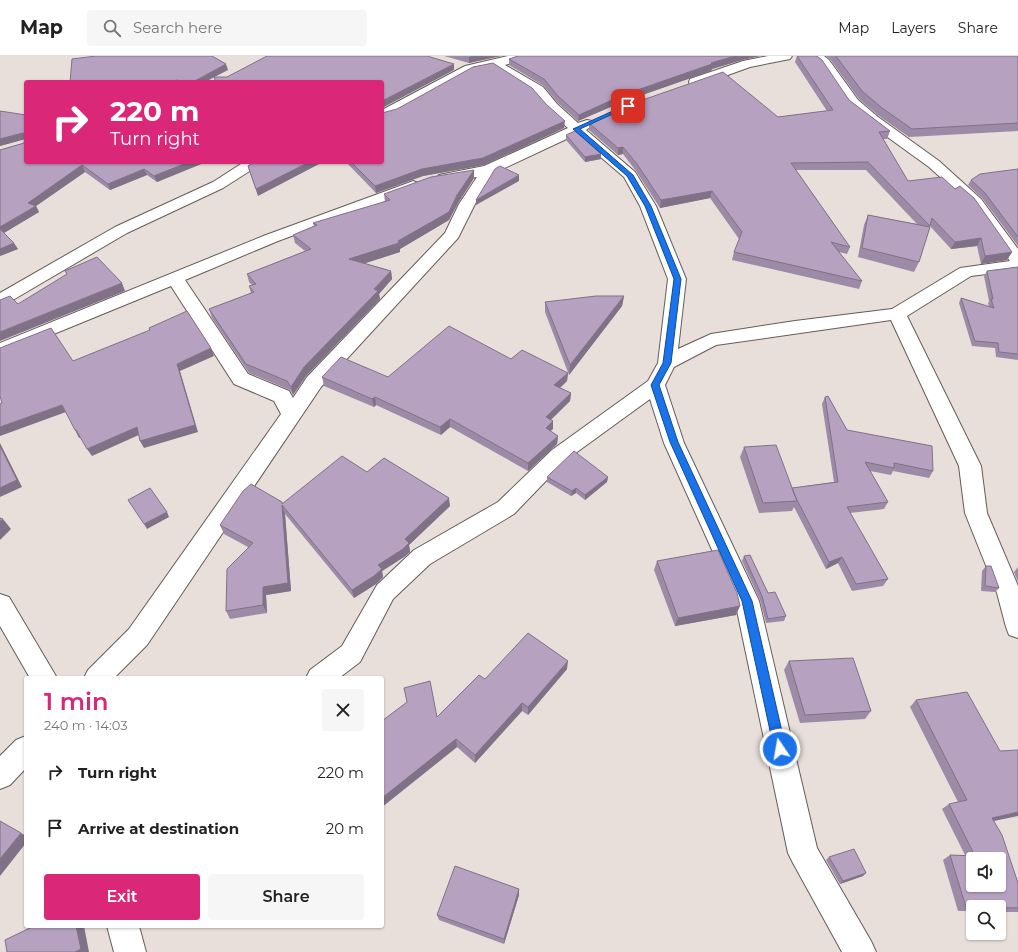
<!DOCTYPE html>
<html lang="en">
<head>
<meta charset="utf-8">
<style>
  body { margin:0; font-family:Montserrat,sans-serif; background:#f6f6f6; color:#222; height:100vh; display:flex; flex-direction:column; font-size:15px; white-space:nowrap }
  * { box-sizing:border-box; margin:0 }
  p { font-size:13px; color:#767676 }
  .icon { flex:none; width:22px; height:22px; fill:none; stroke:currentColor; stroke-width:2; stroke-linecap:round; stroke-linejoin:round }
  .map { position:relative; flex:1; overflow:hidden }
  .panel { position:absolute; left:24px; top:620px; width:360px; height:252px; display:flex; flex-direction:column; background:#fff; border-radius:4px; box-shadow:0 1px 3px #0004 }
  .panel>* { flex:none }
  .hud { position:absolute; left:24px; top:24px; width:360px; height:84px; border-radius:4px; box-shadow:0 1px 3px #0004; background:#db2777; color:#fff; overflow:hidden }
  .controls { position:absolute; left:966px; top:796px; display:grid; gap:8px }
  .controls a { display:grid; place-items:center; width:40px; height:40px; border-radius:4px; background:#fff; box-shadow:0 1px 3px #0004; font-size:20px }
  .pin { position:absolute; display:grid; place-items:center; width:34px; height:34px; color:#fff; margin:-17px; border-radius:8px; box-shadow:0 2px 6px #0006 }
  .me { position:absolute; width:44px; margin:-22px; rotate:348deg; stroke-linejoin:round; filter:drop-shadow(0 0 3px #0008) }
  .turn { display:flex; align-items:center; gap:14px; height:84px; padding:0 20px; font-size:18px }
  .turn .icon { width:52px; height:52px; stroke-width:2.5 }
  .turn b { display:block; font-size:28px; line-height:34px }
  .round { display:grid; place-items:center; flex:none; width:42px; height:42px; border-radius:4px; background:#f6f6f6 }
  .headline { display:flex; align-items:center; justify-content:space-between; height:68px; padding:0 20px }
  h1 { font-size:24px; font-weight:600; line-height:30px; color:#db2777 }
  .action { display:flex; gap:8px; margin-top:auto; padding:8px 20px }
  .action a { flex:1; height:46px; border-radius:4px; background:#db2777; color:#fff; font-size:16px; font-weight:600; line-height:46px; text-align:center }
  .action a+a { background:#f6f6f6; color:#222 }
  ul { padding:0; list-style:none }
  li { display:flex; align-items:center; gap:12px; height:56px; padding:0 20px }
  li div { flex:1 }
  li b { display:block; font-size:15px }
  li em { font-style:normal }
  header { display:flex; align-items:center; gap:24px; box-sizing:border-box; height:56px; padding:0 20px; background:#fff; border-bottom:1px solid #e0e0e0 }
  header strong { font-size:19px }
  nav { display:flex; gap:22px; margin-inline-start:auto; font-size:14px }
  .search { width:280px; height:36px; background:#f6f6f6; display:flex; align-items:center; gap:10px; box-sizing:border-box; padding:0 14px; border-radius:4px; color:#767676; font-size:15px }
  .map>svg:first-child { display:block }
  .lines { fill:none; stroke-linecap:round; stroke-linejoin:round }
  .street-casing { stroke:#645c58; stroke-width:2 }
  .street { fill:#fff; fill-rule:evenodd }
  .wall { fill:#9d8aa6 }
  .shaded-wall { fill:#807187 }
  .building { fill:#b7a1c1; stroke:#807187; fill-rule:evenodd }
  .route { fill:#1a73e8; stroke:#114b97 }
</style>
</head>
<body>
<header>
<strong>Map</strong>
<div class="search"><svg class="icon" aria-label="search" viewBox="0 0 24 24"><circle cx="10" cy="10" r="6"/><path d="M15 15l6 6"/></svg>Search here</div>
<nav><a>Map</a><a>Layers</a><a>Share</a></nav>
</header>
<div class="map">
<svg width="1018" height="896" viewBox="0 0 1018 896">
  <rect width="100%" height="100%" fill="#e8dfda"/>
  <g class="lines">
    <g class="street-casing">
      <path id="street" d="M508 0H526L524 3 505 9 543 31 557 48 578 67 587 64 592 65 594 68 586 74 635 116 656 150 686 223 678 293 711 278 795 265 892 253 960 212 1010 205 971 149 929 111 868 67 848 50 821 10 810 0H824L829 4 858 44 878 61 939 105 981 143 1018 193V214L971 220 907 260 981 410 987 457 1018 530V582L1009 579 1006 571 997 537 965 457 959 410 891 264 716 289 674 311 665 329 684 387 759 545 817 792 871 885 876 896H842L793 807 788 797 735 545 664 387 650 343 566 404 514 458 430 508 393 543 360 606 339 622H306L310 614 342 590 377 529 414 494 498 446 552 394 648 325 658 307 668 223 640 150 624 121 575 79 494 117 475 148 458 182 321 331 147 589 114 622H84L88 614 129 573 281 358 274 345 234 328 171 230 0 300V287L266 179 408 127 413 125 418 127 421 130 418 133 278 185 185 224 248 318 289 335 293 342 307 321 445 177 459 148 477 121 444 126 439 125 437 122 439 119 484 110 568 72 547 54 533 37 493 12 473 16 397 58 382 63V54L465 10Z
        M768 0H792L790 3 750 11 700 29H690L689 26 690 23 743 5Z
        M244 106H261L259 109 223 132 127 177 6 248 0 249V237L115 171 213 126Z
        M0 538 9 541 57 622H30L0 570Z
        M26 680V712L10 729 0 733V700L16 684Z
        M107 870H139L146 896H114Z"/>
    </g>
    <use href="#street" class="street"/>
  </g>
  <path class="wall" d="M444 0H501L469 7Z
    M518 0H760L742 4 712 13 711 15 622 46 578 65 558 47 544 30 509 9V3Z
    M797 0H817L849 44 890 75 887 83H883L908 125 1012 196 1007 204 981 208 977 190 951 193 930 170 919 206 914 216 858 201 864 169 868 159 917 168 866 114H796L850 191 847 198 839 196 862 225 859 233 732 204 734 196 739 183 710 142 660 152 636 115 623 98 618 99 589 74V67L778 61 827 55 795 6Z
    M826 0H1018V75L909 81 879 60 859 43 830 3Z
    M0 55 206 106 157 126 147 119 110 134 85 116 36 150 39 156 4 177 18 193 0 200V94L24 87V83L0 90Z
    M564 72 484 109 423 120 376 137 346 106H382Z
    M566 79 601 103 585 106 566 84Z
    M254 106 258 140 250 117 248 110Z
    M1018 113V190L982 142 968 129 971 124Z
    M474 114V122L458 147 449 164 400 193V196L364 207 391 215 392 223 379 238 380 243 306 320 293 339 290 334 249 317 212 262 209 253 251 237 249 230 252 229 249 226 247 218 305 195 295 187 293 179 314 170 313 167 385 146 384 138Z
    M1018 211V304L996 301 995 292 972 290 959 247 961 242 989 251 988 248 989 245 984 220 987 215Z
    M624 240 622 250 569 319 545 256V246Z
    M511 303 568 317 567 325 560 332 571 337 570 345 551 364 553 365V373L550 375 558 380 557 388 528 415 450 371 441 379 376 349 374 351 324 330 322 321H388Z
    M825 341 847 374 933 415 929 422 893 415 891 419 870 415 888 446 884 453 850 457 888 523 883 530 852 535 838 507 826 513 794 451 792 455 759 457 740 401 744 391 792 432 834 426 822 348Z
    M367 416 450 450 409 489 410 496 404 501 382 515 383 521 376 528 354 542 285 458 291 535 266 539 267 557 230 563 226 555 248 491 224 478 220 469 283 447Z
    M547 421H608L607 426 585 444 576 437 571 440 547 426Z
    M744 500 768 537 786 560 784 565 766 567 760 544 742 505Z
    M657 505 736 559 675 570 654 514Z
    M986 510 999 532 995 536 981 535 982 515Z
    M1018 511V526L1014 516Z
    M789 605 871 655 865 663 800 667 784 614Z
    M567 613 528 659 522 655 475 707 457 691 382 751V665L437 661 485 623Z
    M916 644 994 765 1018 827V856H999V851H973V855H958L943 804 950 799H965L942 753 949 748 958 746 910 651Z
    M829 801 863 820 840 828 826 804Z
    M519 833V839L504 888 439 864 437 859Z"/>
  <path class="shaded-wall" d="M474 0H501L469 7V1Z
    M735 0H760L742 4 712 13 711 15 622 46 578 65 579 59 623 39 711 7Z
    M226 8 228 14 205 26H193Z
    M454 8V14L382 52V45Z
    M565 65 564 72 484 109 423 120 376 137 375 130 422 113Z
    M23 77 26 83 0 90V83Z
    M623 91V98L618 99V92Z
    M601 98V103L585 106V101Z
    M189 106H206L157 126 154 120Z
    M309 106H323L258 140 256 133Z
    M82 109 85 116 36 150 39 156 2 178 0 174V171L28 147Z
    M144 113 147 119 110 134 108 128Z
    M474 114V122L458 147 449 164 400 193V196L351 212 349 203 398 185 457 139Z
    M519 119V125L476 149V144Z
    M712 135 710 142 660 152 661 144Z
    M981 182 977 190 951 193 955 186Z
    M14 187 18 193 0 200V193Z
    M1012 196 1007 204 981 208 985 200Z
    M391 215 392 223 379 238 380 243 306 320 293 339 291 331 304 311Z
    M122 227 125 235 0 285V276Z
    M624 240 622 250 569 319 570 309Z
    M211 292 214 300 180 315 198 376 144 392 140 385 177 308Z
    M568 317 567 325 554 337V329Z
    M571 337 570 345 545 369 546 361Z
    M375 341 376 349 374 351 372 343Z
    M62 349 66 356 0 380V371Z
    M450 363V371L441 379 440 371Z
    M553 365V373L545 380 546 372Z
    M137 371 141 378 92 400 87 393Z
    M75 374H76L81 381 79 382Z
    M558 380 557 388 528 415V407Z
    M0 387 22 431 0 441Z
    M608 421 607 426 585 444V439Z
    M576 432V437L571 440 572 435Z
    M449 442 450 450 409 489 410 496 404 501 382 515 383 521 376 528 354 542 352 534 405 483Z
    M282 449 285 458 291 535 266 539 267 557 263 549V531Z
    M167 456 169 461 147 473 144 468Z
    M3 463 11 473 0 484V466Z
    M842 501 838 507 826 513 829 506Z
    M740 550 736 559 675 570 678 562Z
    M568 605 567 613 528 659V651Z
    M522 647V655L475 707V699Z
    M456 683 457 691 382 751V742Z
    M1018 756V760L984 767 992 762Z
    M21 777 26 780V787L0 820V803Z
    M866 817 863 820 840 828 843 825Z
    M519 833V839L504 888V883Z
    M76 870H84L89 896H75Z"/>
  <path class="building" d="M96 0H212L226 8 193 26H182L177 24 172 26H70L72 3Z
    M267 0H427L454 8 382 45V26H216L214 21H227Z
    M518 0H735L711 7 712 8 623 39 579 59 558 40 544 23 509 3Z
    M797 0H817L822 4 849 44 890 75 879 76 908 125 942 121 955 133 960 130 974 142 1012 196 985 200 981 182 955 186 932 162 930 170 868 106 791 107 850 191 831 186 862 225 734 196 742 176 712 135 661 144 637 108 623 91 618 92 589 67 634 47 723 16 778 61 833 54Z
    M836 0H1018V67L912 73 882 52 862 35Z
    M493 7 532 32 546 48 565 65 483 102 422 113 375 130 351 106H382V57L397 53 473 11Z
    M0 55 26 59V106H189L154 120 144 113 108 128 82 109 28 147 36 150 0 171V94L24 87 25 78 23 77 0 83Z
    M575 75 601 98 585 101 566 79Z
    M254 106H309L256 133 248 110Z
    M500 110 519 119 476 144 495 113Z
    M1018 113V181L985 137 971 124 980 118Z
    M474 114 457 139 449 156 398 185 399 187 349 203 391 215 374 233 378 235 304 311 291 331 287 325 246 308 209 253 254 236 249 230 256 228 247 218 311 193 293 179 317 169 313 167 390 144 384 138 431 121Z
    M868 159 930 171 919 206 862 192Z
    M0 173 14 187 0 193Z
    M97 201 122 227 0 276V244L10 240 18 248 67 218 65 215Z
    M1018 211V298L999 296 998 287 975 285 961 242 994 252 991 243H993L987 215Z
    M596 240H624L570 309 545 246Z
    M187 255 211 292 177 308 195 369 140 385 137 371 87 393 76 374H75L62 349 0 371V348L2 347 0 340V292L51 272 73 305 150 274 149 272Z
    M449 270 511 303 522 294 568 317 554 329 571 337 546 361 553 365 546 372 558 380 528 407 450 363 440 371 375 341 372 343 322 321 341 301 388 321Z
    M828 340 847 374 932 390 933 415 894 407V412L865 406 888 446 847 451 888 523 856 528 842 501 829 506 795 440 792 432 838 426 825 341Z
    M776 389 797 445 763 447 744 391Z
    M0 390 17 424 0 432Z
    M574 395 608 421 585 439 576 432 572 435 547 421Z
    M342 400 367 416 384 402 449 442 405 483 409 487 403 493 378 509 382 513 374 520 352 534 282 449 288 527 263 531V549L226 555 227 513 253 487 220 469 243 435 251 428 282 446V448Z
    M150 432 167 456 144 468 128 444Z
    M0 462 3 463 0 466Z
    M718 494 737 537 740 550 678 562 657 505Z
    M750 499 768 537 775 536 786 560 768 563 762 540 744 500Z
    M986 510H991L999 532 985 530Z
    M528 577 568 605 528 651 522 647 475 699 456 683 382 742V665L407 646 404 632 430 625 437 661 479 619 485 623Z
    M853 602 871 655 805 659 789 605Z
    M967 636 1000 695 1018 694V756L992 762 1002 779 1018 827V852L966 851 950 799 975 800 949 748 967 744 916 644ZM973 803H999V829H973Z
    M0 765 21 777 0 803Z
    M854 793 866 817 843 825 829 801Z
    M455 810 519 833 504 883 437 859Z
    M34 870H76L81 893 75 896H7L5 884Z"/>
  <path class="route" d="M626 49 630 50 580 73 633 119 651 150 681 223 671 307 659 329 678 386 752 545 786 693 784 697 780 699 776 697 774 693 742 545 670 386 651 329 663 307 674 223 645 150 627 120 573 73Z"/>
</svg>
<div class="controls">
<a><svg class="icon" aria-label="sound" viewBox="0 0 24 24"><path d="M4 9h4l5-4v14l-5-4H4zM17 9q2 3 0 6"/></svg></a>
<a><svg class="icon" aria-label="search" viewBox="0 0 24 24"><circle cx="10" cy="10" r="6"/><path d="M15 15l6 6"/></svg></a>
</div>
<div class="pin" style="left:628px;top:50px;background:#d93025"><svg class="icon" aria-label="arrive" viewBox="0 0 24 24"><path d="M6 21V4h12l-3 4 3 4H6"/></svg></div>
<svg class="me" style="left:780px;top:693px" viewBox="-20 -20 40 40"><circle r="17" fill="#1a73e8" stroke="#fff" stroke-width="3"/><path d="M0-11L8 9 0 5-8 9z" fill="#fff"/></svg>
<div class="hud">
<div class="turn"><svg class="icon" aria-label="right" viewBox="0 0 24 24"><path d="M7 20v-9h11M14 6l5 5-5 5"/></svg><div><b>220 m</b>Turn right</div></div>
</div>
<section class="panel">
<div class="headline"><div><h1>1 min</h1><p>240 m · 14:03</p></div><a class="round"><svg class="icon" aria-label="close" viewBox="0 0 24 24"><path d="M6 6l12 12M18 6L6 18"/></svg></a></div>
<ul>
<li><svg class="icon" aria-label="right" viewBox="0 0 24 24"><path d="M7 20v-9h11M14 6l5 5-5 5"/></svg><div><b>Turn right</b></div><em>220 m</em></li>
<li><svg class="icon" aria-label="arrive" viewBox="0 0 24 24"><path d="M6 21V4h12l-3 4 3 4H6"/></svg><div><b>Arrive at destination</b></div><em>20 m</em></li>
</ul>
<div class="action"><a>Exit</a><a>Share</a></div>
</section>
</div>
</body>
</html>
